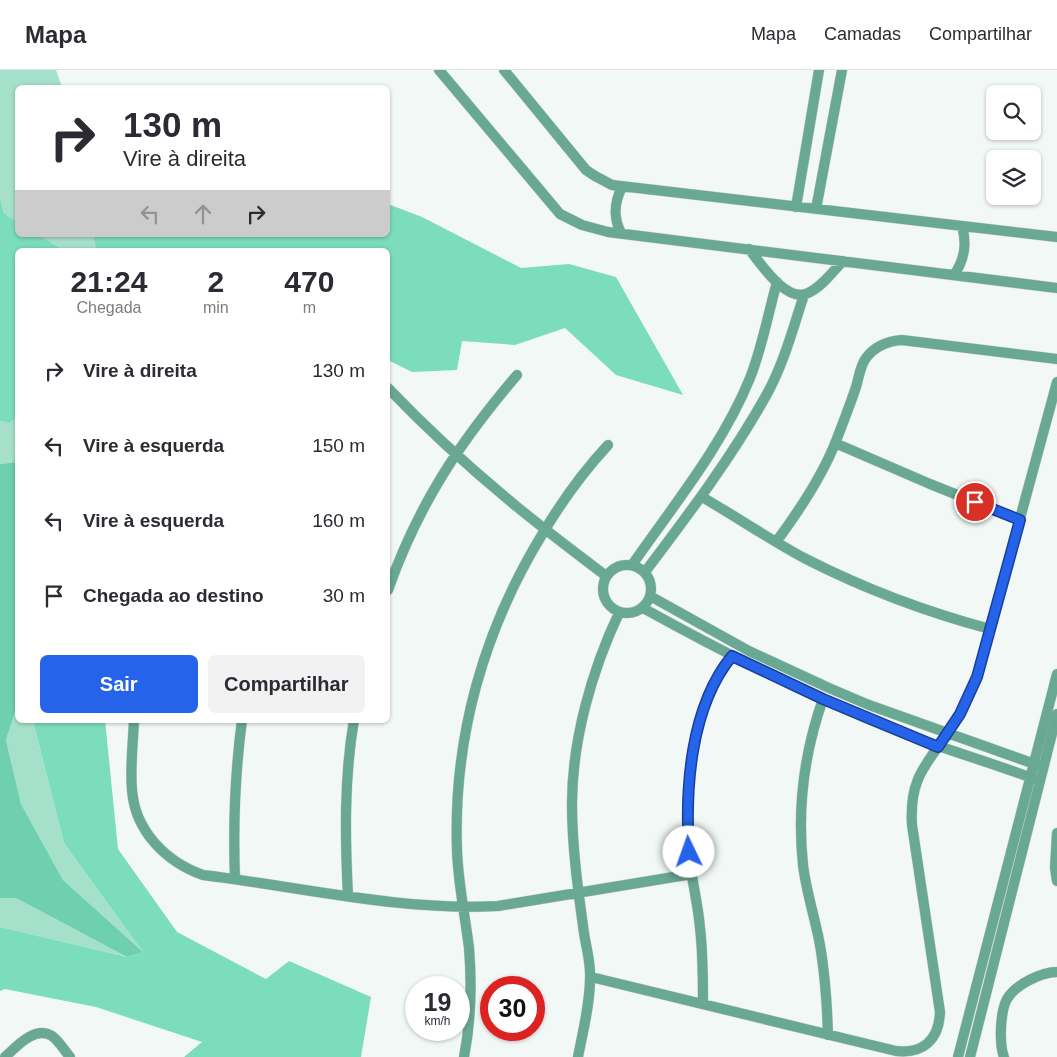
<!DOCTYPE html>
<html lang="pt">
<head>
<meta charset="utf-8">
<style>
  body { margin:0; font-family:Helvetica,sans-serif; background:#f2f2f3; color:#2b2b33; height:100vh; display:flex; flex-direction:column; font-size:19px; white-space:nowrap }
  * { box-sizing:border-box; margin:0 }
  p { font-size:16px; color:#7c7c81 }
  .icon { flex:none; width:28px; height:28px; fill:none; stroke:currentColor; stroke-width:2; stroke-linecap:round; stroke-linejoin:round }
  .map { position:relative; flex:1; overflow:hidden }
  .sheet { position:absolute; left:15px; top:178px; width:375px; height:475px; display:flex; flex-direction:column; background:#fff; border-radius:8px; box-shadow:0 1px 4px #0004 }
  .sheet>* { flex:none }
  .top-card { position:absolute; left:15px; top:15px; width:375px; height:152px; border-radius:8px; box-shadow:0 1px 4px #0004; background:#fff; color:#2b2b33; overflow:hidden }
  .fabs { position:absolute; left:986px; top:15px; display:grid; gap:10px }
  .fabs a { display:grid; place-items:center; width:55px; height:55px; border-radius:8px; background:#fff; box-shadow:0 1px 4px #0004; font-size:25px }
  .speed { position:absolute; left:405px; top:906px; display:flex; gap:10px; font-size:25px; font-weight:700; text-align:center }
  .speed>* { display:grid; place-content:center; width:65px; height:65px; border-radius:50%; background:#fff; box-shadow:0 1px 4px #0004; line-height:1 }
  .speed small { font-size:12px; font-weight:400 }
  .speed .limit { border:8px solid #d22; background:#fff; color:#111 }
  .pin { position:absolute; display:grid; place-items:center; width:42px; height:42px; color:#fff; margin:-21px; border:2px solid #fff; border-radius:50%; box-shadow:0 1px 5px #0007 }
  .me { position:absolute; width:55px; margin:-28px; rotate:357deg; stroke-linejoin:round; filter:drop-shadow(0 0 4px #0008) }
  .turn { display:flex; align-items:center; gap:18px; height:105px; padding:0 25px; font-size:22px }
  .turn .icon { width:65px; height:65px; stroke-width:2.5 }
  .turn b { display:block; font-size:35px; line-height:42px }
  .lanes { display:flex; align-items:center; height:48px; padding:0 25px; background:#0003; justify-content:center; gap:25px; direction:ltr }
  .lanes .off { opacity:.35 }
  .eta { display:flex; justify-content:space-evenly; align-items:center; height:85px; text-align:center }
  .eta b { font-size:30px; font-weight:600; line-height:35px }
  .action { display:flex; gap:10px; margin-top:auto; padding:10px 25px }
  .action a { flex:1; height:58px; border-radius:8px; background:#2563eb; color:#fff; font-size:20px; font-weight:600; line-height:58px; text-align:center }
  .action a+a { background:#f2f2f3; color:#2b2b33 }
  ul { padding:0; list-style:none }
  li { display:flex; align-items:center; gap:15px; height:75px; padding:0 25px }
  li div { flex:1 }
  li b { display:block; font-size:19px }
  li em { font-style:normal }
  header { display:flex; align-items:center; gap:30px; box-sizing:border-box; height:70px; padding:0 25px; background:#fff; border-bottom:1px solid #e1e1e2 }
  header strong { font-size:24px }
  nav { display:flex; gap:28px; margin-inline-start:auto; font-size:18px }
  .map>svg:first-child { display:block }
  .green { fill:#a5e0ca }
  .forest { fill:#7bddbc }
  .water { fill:#6ed0af }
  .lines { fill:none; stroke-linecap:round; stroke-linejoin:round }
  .minor-casing { stroke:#d0d5d4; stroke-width:11 }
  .minor { stroke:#69a892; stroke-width:10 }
  .route-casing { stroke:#184099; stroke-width:12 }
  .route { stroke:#2563eb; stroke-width:9 }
</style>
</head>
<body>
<header>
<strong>Mapa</strong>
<nav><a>Mapa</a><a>Camadas</a><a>Compartilhar</a></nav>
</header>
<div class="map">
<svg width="1057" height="987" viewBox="0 0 1057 987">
  <rect width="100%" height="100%" fill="#f2f8f6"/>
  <path class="green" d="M0 0H56L62 17 18 18 17 152 4 143 0 127Z
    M39 165H93L96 180H63Z
    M17 346V392L0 394V351L9 353Z
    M17 631 18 650H36L34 655 64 773 143 882 63 810 21 734 6 670Z
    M0 828H16L127 887 0 857Z"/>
  <path class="forest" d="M0 127 4 143 17 152 18 165H39L63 180H18V346L9 353 0 351Z
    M388 134 422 147 521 198 569 194 616 207 683 325 616 305 565 258 515 275 462 271 457 300 412 302 388 290V180H96L93 165H388Z
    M36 650H105L118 779 177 862 266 909 289 891 371 927 361 987H184L202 972 96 937 5 919 0 921V857L127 887 143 882 64 773 34 655Z"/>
  <path class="water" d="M17 392 18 631 6 670 21 734 63 810 143 882 127 887 16 828H0V394Z"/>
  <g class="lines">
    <g class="minor-casing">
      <path id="minor" d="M439 0 560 144 582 155 608 162 1057 218
        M504 0 586 100 595 106 612 115 1057 167
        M796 137 819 0
        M816 139 842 0
        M621 163C613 147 614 133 622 117
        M749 179C760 193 787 234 808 223 822 217 833 201 843 191
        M954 205C965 189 967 174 962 156
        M388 318C428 360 471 399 516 436 545 460 576 483 606 506
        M835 373 930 414 1020 450
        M702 427C737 447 770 470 806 489 865 519 926 542 990 559
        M776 472C799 441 822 407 836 371 843 353 850 335 856 317 859 307 860 296 866 288 875 276 888 271 902 270L1057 289
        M603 519a24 24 0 1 1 48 0a24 24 0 1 1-48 0Z
        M632 495C673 436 723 375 750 308 762 278 768 244 777 212
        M645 502C688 445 732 387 767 324 784 293 793 258 804 225
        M388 520C418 435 459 373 517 305
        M650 526 749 581 829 618 869 635 1043 697
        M643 538C726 584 811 627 900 662 946 680 993 693 1040 711
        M823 629C804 683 797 738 803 795 806 820 814 845 819 870 825 901 827 933 828 965
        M134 650C133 673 130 697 132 720 135 761 166 792 203 805 301 817 399 841 498 836L692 804
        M1057 763 1055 798 1057 811
        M235 809C233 756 235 703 242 650
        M348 826C345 767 344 708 354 650
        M591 907 896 981C923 984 939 970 940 942L912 755C909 705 928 694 953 655 963 640 970 624 977 607L1057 312
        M703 934C703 909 703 883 700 858 698 833 691 808 689 783 684 720 691 636 732 586
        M5 987C16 977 35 955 52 966 59 971 64 980 70 987
        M464 987C471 951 472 914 469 878 465 845 458 813 457 780 453 667 484 559 543 463 562 431 583 402 608 375
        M578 987C583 961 590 934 590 908 591 893 586 877 584 863 578 820 572 777 572 734 572 670 592 600 619 543
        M958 987 1057 604
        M970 987 1057 644
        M1004 987C999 974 1000 942 1007 929 1015 915 1041 902 1057 902"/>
    </g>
    <use href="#minor" class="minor"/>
  </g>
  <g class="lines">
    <g class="route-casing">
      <path id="route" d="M689 782C685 719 690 637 732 586L823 629 938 677 960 644 977 607 1020 450 975 432"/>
    </g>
    <use href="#route" class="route"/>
  </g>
</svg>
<div class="fabs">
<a><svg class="icon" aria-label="search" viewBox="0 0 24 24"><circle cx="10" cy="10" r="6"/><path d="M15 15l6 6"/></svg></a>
<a><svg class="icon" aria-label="layers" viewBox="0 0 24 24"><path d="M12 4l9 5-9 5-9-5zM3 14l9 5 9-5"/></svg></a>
</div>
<div class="speed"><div>19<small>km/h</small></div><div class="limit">30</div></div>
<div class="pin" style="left:975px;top:432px;background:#d93025"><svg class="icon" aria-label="arrive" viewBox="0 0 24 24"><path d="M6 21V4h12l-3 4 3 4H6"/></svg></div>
<svg class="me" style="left:689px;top:782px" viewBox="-20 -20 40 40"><circle r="19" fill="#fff"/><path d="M0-13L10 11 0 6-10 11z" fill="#2563eb"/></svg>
<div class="top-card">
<div class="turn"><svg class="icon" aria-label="right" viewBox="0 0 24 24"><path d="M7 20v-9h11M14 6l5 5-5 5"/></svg><div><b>130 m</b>Vire à direita</div></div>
<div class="lanes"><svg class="icon off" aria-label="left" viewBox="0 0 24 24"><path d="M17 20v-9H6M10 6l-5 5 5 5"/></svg><svg class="icon off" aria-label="ahead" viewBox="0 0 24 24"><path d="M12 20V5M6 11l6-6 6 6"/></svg><svg class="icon" aria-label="right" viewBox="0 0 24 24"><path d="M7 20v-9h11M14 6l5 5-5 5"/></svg></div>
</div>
<section class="sheet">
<div class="eta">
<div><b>21:24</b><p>Chegada</p></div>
<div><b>2</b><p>min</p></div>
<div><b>470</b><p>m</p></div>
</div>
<ul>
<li><svg class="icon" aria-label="right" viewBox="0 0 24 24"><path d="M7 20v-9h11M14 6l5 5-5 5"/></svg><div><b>Vire à direita</b></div><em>130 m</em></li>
<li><svg class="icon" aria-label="left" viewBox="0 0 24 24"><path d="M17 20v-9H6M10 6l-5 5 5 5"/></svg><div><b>Vire à esquerda</b></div><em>150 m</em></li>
<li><svg class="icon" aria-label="left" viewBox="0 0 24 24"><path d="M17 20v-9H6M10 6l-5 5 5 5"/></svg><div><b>Vire à esquerda</b></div><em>160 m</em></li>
<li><svg class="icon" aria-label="arrive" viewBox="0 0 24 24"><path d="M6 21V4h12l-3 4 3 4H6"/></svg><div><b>Chegada ao destino</b></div><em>30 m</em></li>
</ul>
<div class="action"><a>Sair</a><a>Compartilhar</a></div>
</section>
</div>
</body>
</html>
